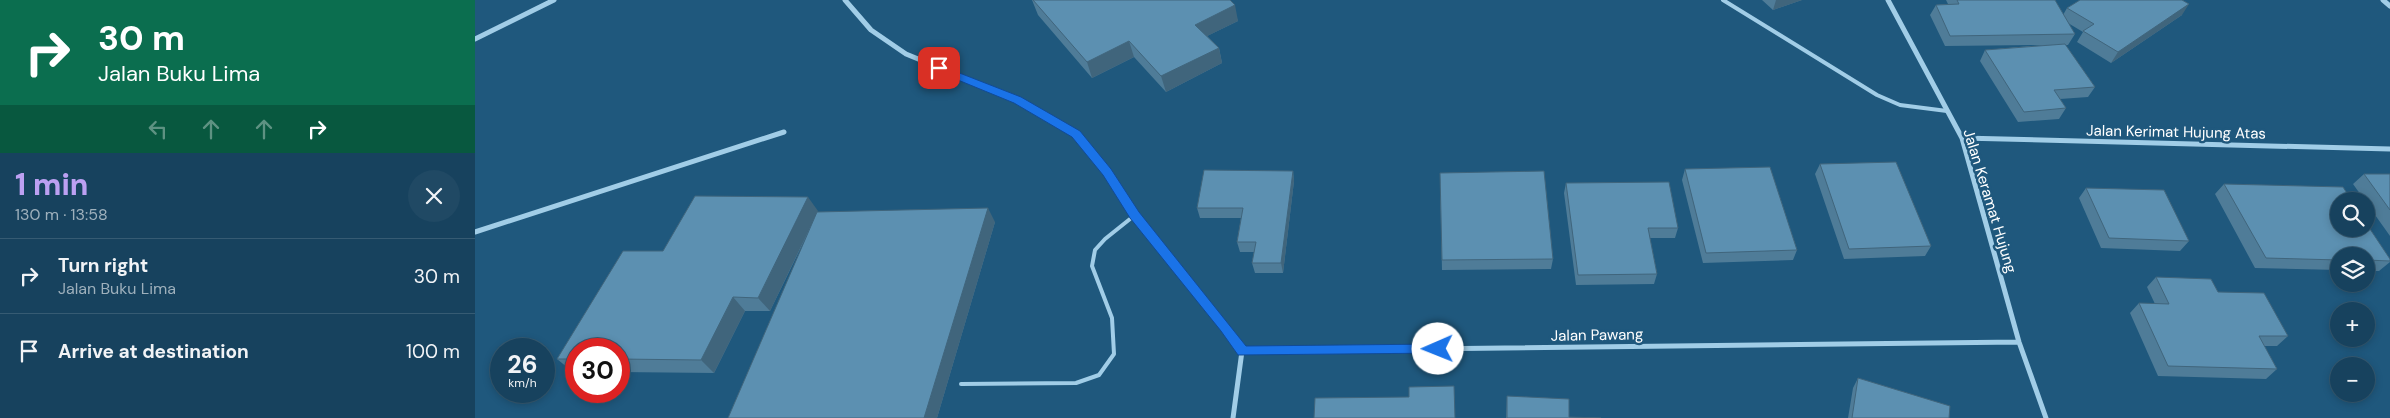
<!DOCTYPE html>
<html lang="en">
<head>
<meta charset="utf-8">
<style>
  body { margin:0; font-family:"DM Sans",sans-serif; background:#204964; color:#f1f3f6; height:100vh; display:flex; flex-direction:column; font-size:19px; white-space:nowrap }
  * { box-sizing:border-box; margin:0 }
  p { font-size:16px; color:#9eb0bc }
  .icon { flex:none; width:28px; height:28px; fill:none; stroke:currentColor; stroke-width:2; stroke-linecap:round; stroke-linejoin:round }
  .map { position:relative; flex:1; overflow:hidden }
  .drawer { display:flex; flex-direction:column; background:#17425e; width:475px }
  .drawer>* { flex:none }
  .banner { background:#0b6e4f; color:#fff; overflow:hidden }
  .fabs { position:absolute; left:1855px; top:192px; display:grid; gap:10px }
  .fabs a { display:grid; place-items:center; width:45px; height:45px; border-radius:50%; background:#17425e; box-shadow:0 2px 8px #0003,0 0 0 1px #365b73; font-size:25px }
  .speed { position:absolute; left:15px; top:338px; display:flex; gap:10px; font-size:25px; font-weight:700; text-align:center }
  .speed>* { display:grid; place-content:center; width:65px; height:65px; border-radius:50%; background:#17425e; box-shadow:0 2px 8px #0003,0 0 0 1px #365b73; line-height:1 }
  .speed small { font-size:12px; font-weight:400 }
  .speed .limit { border:8px solid #d22; background:#fff; color:#111 }
  .pin { position:absolute; display:grid; place-items:center; width:42px; height:42px; color:#fff; margin:-21px; border-radius:10px; box-shadow:0 2px 8px #0006 }
  .me { position:absolute; width:55px; margin:-28px; rotate:269deg; stroke-linejoin:round; filter:drop-shadow(0 0 4px #0008) }
  .turn { display:flex; align-items:center; gap:18px; height:105px; padding:0 15px; font-size:22px }
  .turn .icon { width:65px; height:65px; stroke-width:2.5 }
  .turn b { display:block; font-size:35px; line-height:42px }
  .lanes { display:flex; align-items:center; height:48px; padding:0 15px; background:#0003; justify-content:center; gap:25px; direction:ltr }
  .lanes .off { opacity:.35 }
  .round { display:grid; place-items:center; flex:none; width:52px; height:52px; border-radius:26px; background:#204964 }
  .overview { display:flex; align-items:center; justify-content:space-between; height:85px; padding:0 15px }
  h1 { font-size:30px; font-weight:800; line-height:38px; color:#bca0f2 }
  ul { padding:0; list-style:none }
  li { display:flex; align-items:center; gap:15px; height:75px; padding:0 15px; border-top:1px solid #365b73 }
  li div { flex:1 }
  li b { display:block; font-size:19px }
  li em { font-style:normal }
  main { display:flex; flex:1; min-height:0 }
  .map>svg:first-child { display:block }
  .lines { fill:none; stroke-linecap:round; stroke-linejoin:round }
  .service { stroke:#a1cde7; stroke-width:4 }
  .minor { stroke:#a1cde7; stroke-width:5 }
  .wall { fill:#4f7c98 }
  .shaded-wall { fill:#40657c }
  .building { fill:#5c90b1; stroke:#40657c }
  .route { fill:#1a73e8; stroke:#114b97 }
  .labels { text-anchor:middle; dominant-baseline:central; stroke-width:5; stroke-linejoin:round; paint-order:stroke }
  .street-label { font-size:15px; fill:#fff; stroke:#1f587d }
</style>
</head>
<body>
<main>
<section class="drawer">
<div class="banner">
<div class="turn"><svg class="icon" aria-label="right" viewBox="0 0 24 24"><path d="M7 20v-9h11M14 6l5 5-5 5"/></svg><div><b>30 m</b>Jalan Buku Lima</div></div>
<div class="lanes"><svg class="icon off" aria-label="left" viewBox="0 0 24 24"><path d="M17 20v-9H6M10 6l-5 5 5 5"/></svg><svg class="icon off" aria-label="ahead" viewBox="0 0 24 24"><path d="M12 20V5M6 11l6-6 6 6"/></svg><svg class="icon off" aria-label="ahead" viewBox="0 0 24 24"><path d="M12 20V5M6 11l6-6 6 6"/></svg><svg class="icon" aria-label="right" viewBox="0 0 24 24"><path d="M7 20v-9h11M14 6l5 5-5 5"/></svg></div>
</div>
<div class="overview"><div><h1>1 min</h1><p>130 m · 13:58</p></div><a class="round"><svg class="icon" aria-label="close" viewBox="0 0 24 24"><path d="M6 6l12 12M18 6L6 18"/></svg></a></div>
<ul>
<li><svg class="icon" aria-label="right" viewBox="0 0 24 24"><path d="M7 20v-9h11M14 6l5 5-5 5"/></svg><div><b>Turn right</b><p>Jalan Buku Lima</p></div><em>30 m</em></li>
<li><svg class="icon" aria-label="arrive" viewBox="0 0 24 24"><path d="M6 21V4h12l-3 4 3 4H6"/></svg><div><b>Arrive at destination</b></div><em>100 m</em></li>
</ul>
</section>
<div class="map">
<svg width="1915" height="418" viewBox="0 0 1915 418">
  <rect width="100%" height="100%" fill="#1f587d"/>
  <g class="lines">
    <path class="service" d="M1248 0 1402 95 1425 105 1472 111
      M486 384 601 383 624 375 639 354 637 318 617 266 620 250 630 239 660 215"/>
    <path class="minor" d="M370 0 396 30 431 54 543 100 601 134 632 172 660 215 767 351
      M1413 0 1487 138 1544 342 1571 418
      M1908 0 1915 6
      M0 39 79 0
      M1487 138 1915 149
      M0 232 309 132
      M767 351 1544 342
      M758 418 767 351"/>
  </g>
  <path class="wall" d="M557 0H755L763 21 732 36 744 48 747 63 691 92 659 57 617 78 563 15Z
    M1287 0H1327L1298 10Z
    M1471 0H1580L1588 15 1592 8 1707 15 1636 63 1602 42 1608 32 1593 23 1600 34 1593 45H1590L1620 87 1613 97 1585 99 1591 108 1584 119 1543 122 1505 61 1510 50 1569 45 1470 46 1455 15 1461 5 1473 4Z
    M1345 164 1456 246 1450 256 1369 259 1340 174Z
    M1210 169 1322 250 1318 260 1228 263 1207 180Z
    M818 171 819 181 808 273H780L777 263 779 252H765L762 242 766 218H725L722 208Z
    M1889 174H1915V236L1878 184Z
    M965 183 1078 259 1076 269 967 270Z
    M1091 183 1203 228 1200 238H1175L1182 274 1179 284 1101 285 1089 193Z
    M1749 184 1915 259V262L1904 271H1891V256H1864V270L1780 268 1740 194Z
    M1611 188 1714 241 1705 251 1626 248 1604 198Z
    M343 212 520 222 462 418H253L337 225 295 311H270L239 373 144 372V349H101V372H98L82 359 188 251Z
    M1681 277 1743 292 1813 336 1802 346H1789L1802 369 1791 379 1683 376 1655 313 1664 303 1680 304 1672 287Z
    M1383 378 1474 418H1373L1378 388Z
    M1032 396 1094 417 1126 418H1031Z"/>
  <path class="shaded-wall" d="M1301 0H1327L1298 10Z
    M1714 4 1707 15 1636 63 1643 52Z
    M760 5 763 21 724 40 720 25Z
    M654 41 659 57 617 78 612 62Z
    M744 48 747 63 691 92 686 76Z
    M818 171 819 181 808 273 806 263Z
    M333 197 343 211 295 311 283 298Z
    M513 208 520 222 462 418H449Z
    M258 297 270 311 239 373 226 360Z"/>
  <path class="building" d="M558 0H755L760 5 720 25 744 48 686 76 654 41 612 62Z
    M1482 0H1580L1600 34 1475 36 1461 5 1484 4Z
    M1605 0H1707L1714 4 1643 52 1608 31 1619 24 1592 8Z
    M1590 44 1620 87 1579 90 1591 108 1549 112 1510 50Z
    M1421 162 1456 246 1374 249 1345 164Z
    M1295 167 1322 250 1231 253 1210 169Z
    M729 170 818 171 806 263H777L781 242H762L768 208H722Z
    M1069 171 1078 259 967 260 965 173Z
    M1889 174H1915V210Z
    M1194 182 1203 228H1173L1182 274 1103 275 1091 183Z
    M1749 184 1868 187 1877 201H1864V229H1891V223L1915 259V261L1891 260V256H1864V260L1791 258Z
    M1611 188 1689 190 1714 241 1634 238Z
    M220 196 333 197 283 298 258 297 226 360 144 359V349H101V359H82L148 251H188Z
    M513 208 449 418H253L342 212Z
    M1681 277 1736 279 1743 292 1789 293 1813 336H1784L1802 369 1693 366 1664 303 1694 304Z
    M1383 378 1475 406 1474 418H1377Z
    M979 386 980 418H839L840 398 934 397V387Z
    M1032 396 1094 399V417L1126 418H1032Z"/>
  <path class="route" d="M464 65 546 97 605 131 636 169 664 212 771 346 963 344 968 345 969 349 968 353 763 355 746 331 655 218 628 175 597 137 539 103 461 71V66Z"/>
  <g class="labels">
    <g class="street-label">
      <text transform="translate(1701 132) rotate(1)">Jalan Kerimat Hujung Atas</text>
      <text transform="translate(1515 201) rotate(73)">Jalan Keramat Hujung</text>
      <text transform="translate(1122 335) rotate(-1)">Jalan Pawang</text>
    </g>
  </g>
</svg>
<div class="fabs">
<a><svg class="icon" aria-label="search" viewBox="0 0 24 24"><circle cx="10" cy="10" r="6"/><path d="M15 15l6 6"/></svg></a>
<a><svg class="icon" aria-label="layers" viewBox="0 0 24 24"><path d="M12 4l9 5-9 5-9-5zM3 14l9 5 9-5"/></svg></a>
<a>+</a>
<a>−</a>
</div>
<div class="speed"><div>26<small>km/h</small></div><div class="limit">30</div></div>
<div class="pin" style="left:464px;top:68px;background:#d93025"><svg class="icon" aria-label="arrive" viewBox="0 0 24 24"><path d="M6 21V4h12l-3 4 3 4H6"/></svg></div>
<svg class="me" style="left:963px;top:349px" viewBox="-20 -20 40 40"><circle r="19" fill="#fff"/><path d="M0-13L10 11 0 6-10 11z" fill="#1a73e8"/></svg>
</div>
</main>
</body>
</html>
